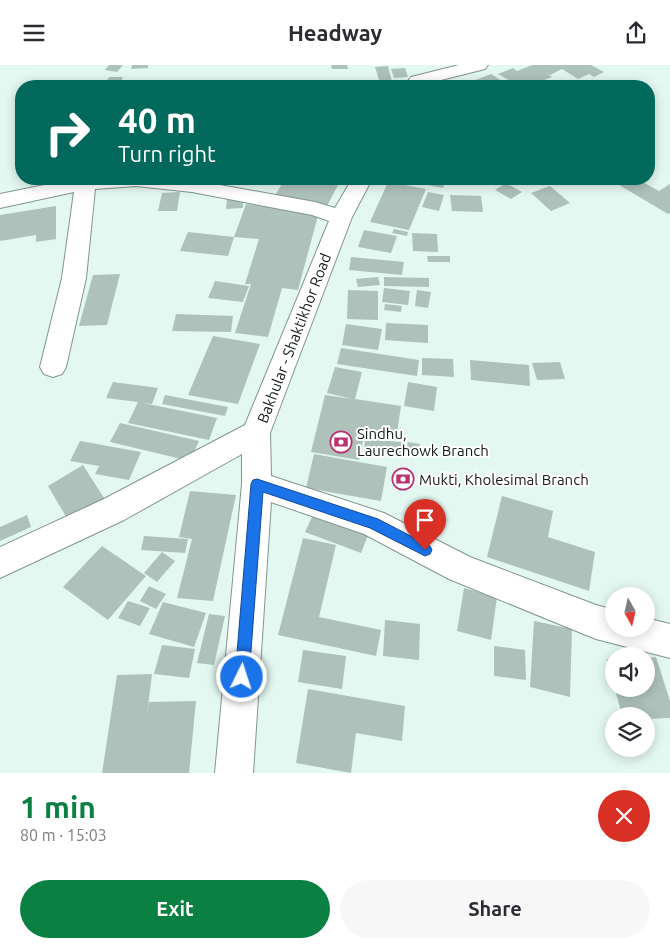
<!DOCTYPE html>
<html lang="en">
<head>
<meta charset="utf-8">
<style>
  body { margin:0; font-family:Ubuntu,sans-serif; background:#f7f7f7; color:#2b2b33; height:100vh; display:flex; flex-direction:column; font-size:19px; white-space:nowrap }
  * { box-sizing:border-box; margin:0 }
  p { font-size:16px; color:#7c7c81 }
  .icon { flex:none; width:28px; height:28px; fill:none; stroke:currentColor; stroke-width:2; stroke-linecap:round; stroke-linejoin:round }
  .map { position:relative; height:708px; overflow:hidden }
  .sheet { display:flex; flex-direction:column; background:#fff; flex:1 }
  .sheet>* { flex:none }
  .banner { position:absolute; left:15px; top:15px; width:640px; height:105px; border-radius:20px; box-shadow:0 2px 12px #0003; background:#00695c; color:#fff; overflow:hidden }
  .needle { width:32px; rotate:172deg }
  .fabs { position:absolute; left:605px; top:522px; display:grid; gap:10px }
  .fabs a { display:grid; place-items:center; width:50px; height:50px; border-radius:50%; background:#fff; box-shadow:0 2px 12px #0003; font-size:25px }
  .pin { position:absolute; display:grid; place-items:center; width:42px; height:42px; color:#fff; margin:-51px -21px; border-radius:50% 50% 50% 0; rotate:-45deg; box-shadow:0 0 5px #0007 }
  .pin .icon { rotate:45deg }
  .me { position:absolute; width:55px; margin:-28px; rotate:4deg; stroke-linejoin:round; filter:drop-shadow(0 0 4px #0008) }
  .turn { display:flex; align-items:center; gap:18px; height:105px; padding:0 20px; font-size:22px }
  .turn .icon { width:65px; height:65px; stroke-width:2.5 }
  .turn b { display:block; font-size:35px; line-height:42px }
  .round { display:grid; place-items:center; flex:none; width:52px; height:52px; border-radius:26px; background:#f7f7f7 }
  .overview { display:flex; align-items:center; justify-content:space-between; height:85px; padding:0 20px }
  h1 { font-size:30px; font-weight:600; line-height:38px; color:#0b8043 }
  .button { display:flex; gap:10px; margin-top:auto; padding:10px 20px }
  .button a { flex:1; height:58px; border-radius:30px; background:#0b8043; color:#fff; font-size:20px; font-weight:600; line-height:58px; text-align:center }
  .button a+a { background:#f7f7f7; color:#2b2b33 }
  header { display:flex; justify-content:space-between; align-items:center; height:65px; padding:0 20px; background:#fff; font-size:22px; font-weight:600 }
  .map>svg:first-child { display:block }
  .building { fill:#aec2bb }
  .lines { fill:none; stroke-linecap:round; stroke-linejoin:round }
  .minor-casing { stroke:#82958e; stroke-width:2 }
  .minor { fill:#fff; fill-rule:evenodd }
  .route { fill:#1a73e8; stroke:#114b97 }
  .labels { text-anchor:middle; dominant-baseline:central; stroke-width:4; stroke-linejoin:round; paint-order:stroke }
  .street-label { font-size:15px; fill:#121917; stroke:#fff }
  .poi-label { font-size:15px; fill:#121917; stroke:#fff; text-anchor:start }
</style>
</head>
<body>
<header><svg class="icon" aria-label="menu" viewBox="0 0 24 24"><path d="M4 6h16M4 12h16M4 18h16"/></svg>Headway<svg class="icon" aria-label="share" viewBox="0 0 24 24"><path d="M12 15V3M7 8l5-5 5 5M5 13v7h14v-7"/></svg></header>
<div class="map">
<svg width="670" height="708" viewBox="0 0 670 708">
  <rect width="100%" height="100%" fill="#e3f8f1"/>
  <path class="building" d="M109 0H123L117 7 105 5Z
    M132 0H148V3L131 4Z
    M331 0H347L348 4H332Z
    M532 0H591L604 7 594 12 589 9 578 14 562 4 550 10 544 6 552 12 529 21H519L498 9 513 3 517 6Z
    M388 1 392 17 380 18 375 2Z
    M405 3 408 12 394 13 391 4Z
    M491 9 510 21H473L468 18Z
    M109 12H123L119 21H104Z
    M371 17 381 18 393 19 392 21H370Z
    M285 114H341L326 143 274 132Z
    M396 114H446L443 123Z
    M609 114H637L659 126 670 119V148L668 149Z
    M388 117 426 124 409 165 370 157Z
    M506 118 522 127 511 134 495 125Z
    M550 121 570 138 551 146 531 128Z
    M180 127 177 146H158L162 128Z
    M428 127 444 130 439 146 422 142Z
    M450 130 481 131 483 147 452 146Z
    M227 134H243V143L226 144Z
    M246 139 319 147 298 225 282 223 268 272 235 268 251 219H245L259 174 234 172Z
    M56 141V174L36 177V170L0 176V150Z
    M394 164 408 167 407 171 392 168Z
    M364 165 397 171 391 188 358 182Z
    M188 167 234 172 228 191 180 186Z
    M412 168 437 169 438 187 413 186Z
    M427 191H450V197H428Z
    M351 192 404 197 402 210 349 205Z
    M120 209 107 260 79 261 93 210Z
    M378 212 380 220 358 222 356 214Z
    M384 212 429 213V222L384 221Z
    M215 216 249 221 243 237 208 233Z
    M384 223 410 226 408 240 382 237Z
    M348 225 378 226V255L347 254Z
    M417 225 431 227 428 243 415 241Z
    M385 239 402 241 401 247 384 245Z
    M176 249 233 251 231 267 172 266Z
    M386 258 428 260V278L385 275Z
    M346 259 382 264 378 285 342 280Z
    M213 271 260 279 238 339 188 330Z
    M341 283 419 295 417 311 337 299Z
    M422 293 453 294 454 312 422 310Z
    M470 295 529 300 530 321 471 315Z
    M560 297 565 314 537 315 532 298Z
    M335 302 362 307 355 334 401 341 396 375 364 371 359 395 311 387 325 330 353 334 327 328Z
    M113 317 158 323 152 339 143 338 217 353 209 375 128 358 138 337 106 333Z
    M408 317 437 322 434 346 404 341Z
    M165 330 228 342 225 351 162 339Z
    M120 358 199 376 190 396 110 377Z
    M365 374 401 377V390L364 387Z
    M80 376 141 387 129 415 95 409 99 401 70 396Z
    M408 377 420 379 418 392 405 389Z
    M314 389 387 402 381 436 306 423Z
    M83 400 104 433 68 455 48 421Z
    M190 426 236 430 213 536 177 533 192 474 179 472Z
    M502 431 553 446 548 472 595 487 589 526 487 492Z
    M314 448 369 468 361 488 305 467Z
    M27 450 31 462 0 476V462Z
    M144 471 188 474 185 488 141 485Z
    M303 473 336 480 319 552 381 565 376 591 278 570Z
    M102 481 146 511 108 555 63 522Z
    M162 487 175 496 157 517 144 508Z
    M149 521 166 529 156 544 140 536Z
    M464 523 497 532 491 575 457 566Z
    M128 536 150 543 140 561 118 553Z
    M163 537 206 548 194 582 149 569Z
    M209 549 225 551 214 600 197 598Z
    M385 555 420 559 419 595 383 591Z
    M534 556 572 564 570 632 530 622Z
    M162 580 195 584 189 613 154 609Z
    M494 581 525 585 526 615 494 611Z
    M303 585 346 591 342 624 298 617Z
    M656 592 670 636V653L646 654V651H622L615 624H646V593Z
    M607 594H614V616H613Z
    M152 609 147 650 149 637 196 636 189 708H102L117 610Z
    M308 624 405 641 402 676 356 668 351 708 296 698Z"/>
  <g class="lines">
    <g class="minor-casing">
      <path id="minor" d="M459 0H488L485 4 417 21 411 20 408 16 411 12Z
        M74 114 192 115 315 137 335 143 352 114H372L352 152 270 368 271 411 384 448 470 492 596 540 614 545V564H646V553L670 559V593L596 574 449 514 364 469 271 437 253 708H215L242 419V389L124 455 0 513V482L102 435 245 360 329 156 312 150 192 127 136 121 95 124 86 213 66 302 62 309 53 312 44 309 40 302 62 213 74 127 0 143V129Z"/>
    </g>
    <use href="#minor" class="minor"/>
  </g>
  <path class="route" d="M257 414 378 454 430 481 432 485 430 489 425 491 370 463 263 427 249 612 247 617 242 619 237 617 235 612 251 419 253 415Z"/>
  <defs>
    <g id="bank-ring" transform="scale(1.125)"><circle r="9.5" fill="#fff" stroke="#ba3271" stroke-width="1.5"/><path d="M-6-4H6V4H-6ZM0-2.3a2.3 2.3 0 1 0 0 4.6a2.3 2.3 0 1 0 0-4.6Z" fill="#ba3271"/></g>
  </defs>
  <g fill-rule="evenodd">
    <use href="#bank-ring" x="341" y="377"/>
    <use href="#bank-ring" x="403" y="414"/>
  </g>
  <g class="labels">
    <g class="street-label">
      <text transform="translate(294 273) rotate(-69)">Bakhular - Shaktikhor Road</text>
    </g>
    <g class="poi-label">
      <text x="357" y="368">Sindhu,<tspan x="357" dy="17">Laurechowk Branch</tspan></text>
      <text x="419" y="414">Mukti, Kholesimal Branch</text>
    </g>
  </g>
</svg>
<div class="fabs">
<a><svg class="needle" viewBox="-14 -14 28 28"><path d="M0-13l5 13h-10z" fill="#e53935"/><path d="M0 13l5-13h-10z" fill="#7c7c81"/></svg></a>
<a><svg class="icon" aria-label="sound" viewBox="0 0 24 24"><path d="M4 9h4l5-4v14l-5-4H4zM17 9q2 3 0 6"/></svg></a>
<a><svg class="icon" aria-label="layers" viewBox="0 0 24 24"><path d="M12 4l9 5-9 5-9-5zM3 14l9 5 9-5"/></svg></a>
</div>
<div class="pin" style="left:425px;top:485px;background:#d93025"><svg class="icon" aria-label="arrive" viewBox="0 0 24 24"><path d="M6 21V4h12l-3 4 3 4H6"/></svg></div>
<svg class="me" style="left:242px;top:612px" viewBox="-20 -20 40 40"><circle r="17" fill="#1a73e8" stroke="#fff" stroke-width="3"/><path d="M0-11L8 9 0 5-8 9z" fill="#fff"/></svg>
<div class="banner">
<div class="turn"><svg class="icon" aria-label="right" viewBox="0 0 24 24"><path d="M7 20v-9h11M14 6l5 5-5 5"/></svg><div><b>40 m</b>Turn right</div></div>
</div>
</div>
<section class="sheet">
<div class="overview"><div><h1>1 min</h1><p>80 m · 15:03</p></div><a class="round" style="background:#d93025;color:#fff"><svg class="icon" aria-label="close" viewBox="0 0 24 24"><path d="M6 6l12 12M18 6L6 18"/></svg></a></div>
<div class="button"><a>Exit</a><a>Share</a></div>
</section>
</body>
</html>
